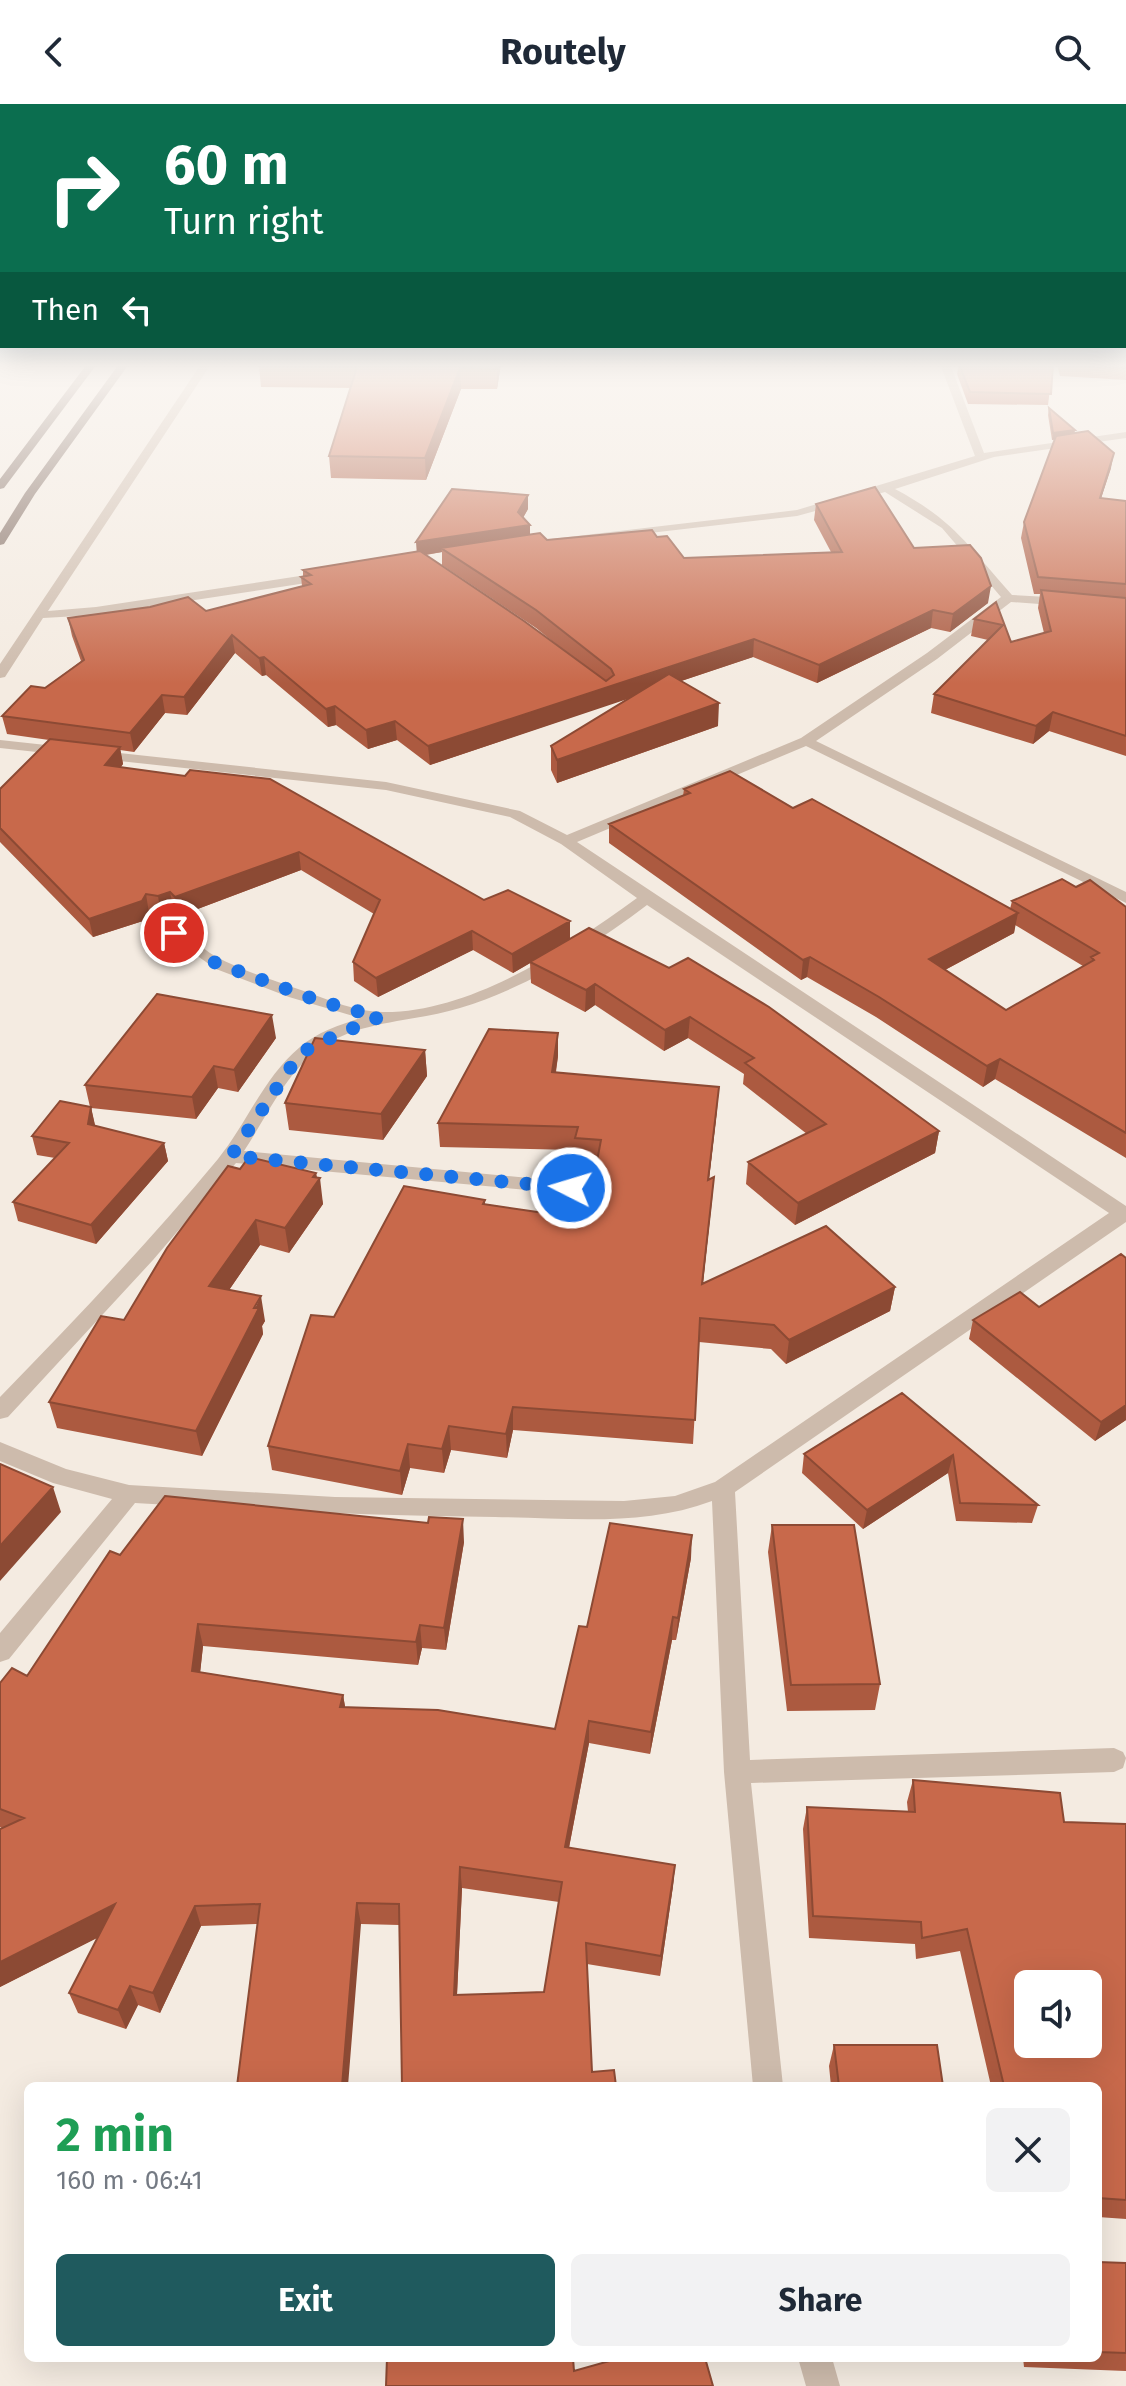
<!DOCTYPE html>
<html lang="en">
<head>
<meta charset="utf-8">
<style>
  body { margin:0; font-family:"Fira Sans",sans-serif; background:#f2f2f3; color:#1f2937; height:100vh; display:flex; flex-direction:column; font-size:30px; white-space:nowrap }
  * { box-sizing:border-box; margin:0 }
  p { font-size:26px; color:#747a83 }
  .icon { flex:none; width:44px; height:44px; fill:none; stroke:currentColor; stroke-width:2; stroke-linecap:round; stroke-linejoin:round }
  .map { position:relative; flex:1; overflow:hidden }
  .details { position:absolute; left:24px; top:1978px; width:1078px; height:280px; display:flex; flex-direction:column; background:#fff; border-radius:12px; box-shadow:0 8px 32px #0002 }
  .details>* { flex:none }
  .top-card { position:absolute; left:0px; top:0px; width:1126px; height:244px; box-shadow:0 8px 32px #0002; background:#0b6e4f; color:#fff; overflow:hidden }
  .controls { position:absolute; left:1014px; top:1866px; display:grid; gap:16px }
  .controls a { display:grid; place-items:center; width:88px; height:88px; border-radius:12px; background:#fff; box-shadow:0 8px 32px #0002; font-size:40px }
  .pin { position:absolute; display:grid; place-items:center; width:68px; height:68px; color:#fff; margin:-34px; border:4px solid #fff; border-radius:50%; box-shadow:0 2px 8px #0007 }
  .me { position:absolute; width:88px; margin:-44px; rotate:275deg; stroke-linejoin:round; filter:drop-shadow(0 0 6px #0008) }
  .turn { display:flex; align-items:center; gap:28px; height:168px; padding:0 32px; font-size:36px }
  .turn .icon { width:104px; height:104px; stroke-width:2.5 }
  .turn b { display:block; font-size:56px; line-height:68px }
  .then { display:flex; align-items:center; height:76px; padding:0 32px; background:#0003; gap:16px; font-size:30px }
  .round { display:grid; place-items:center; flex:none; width:84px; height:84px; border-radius:12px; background:#f2f2f3 }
  .overview { display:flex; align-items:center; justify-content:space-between; height:136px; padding:0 32px }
  h1 { font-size:48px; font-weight:700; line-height:60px; color:#1e9e55 }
  .action { display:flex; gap:16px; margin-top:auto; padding:16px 32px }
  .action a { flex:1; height:92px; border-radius:12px; background:#1f5a5e; color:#fff; font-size:32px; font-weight:700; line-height:92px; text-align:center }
  .action a+a { background:#f2f2f3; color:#1f2937 }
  header { display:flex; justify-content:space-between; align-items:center; height:104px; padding:0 32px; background:#fff; font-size:36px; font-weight:700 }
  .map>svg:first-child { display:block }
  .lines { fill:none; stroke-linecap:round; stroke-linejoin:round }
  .street { fill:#cdbbac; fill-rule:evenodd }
  .primary { fill:#7d675c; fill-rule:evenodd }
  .wall { fill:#ac5a40; fill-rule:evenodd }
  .shaded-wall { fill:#8c4a34 }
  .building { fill:#c8694b; stroke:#8c4a34; stroke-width:2; fill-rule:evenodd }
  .route { stroke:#1a73e8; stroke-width:14; stroke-dasharray:0 25.2 }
</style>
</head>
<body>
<header><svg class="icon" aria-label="back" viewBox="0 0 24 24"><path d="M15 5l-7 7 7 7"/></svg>Routely<svg class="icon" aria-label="search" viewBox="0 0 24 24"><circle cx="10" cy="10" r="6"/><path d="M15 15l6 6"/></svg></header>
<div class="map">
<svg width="1126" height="2282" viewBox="0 0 1126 2282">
  <rect width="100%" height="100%" fill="#f4ebe1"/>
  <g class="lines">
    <path class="street" d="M201 260H211L48 507 96 503 326 468 332 472 326 476 96 511 43 514 5 573 0 574V560Z
      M940 260H950L984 349 1126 328V334L994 353 895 385C955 417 968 442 1012 491L1066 494 1072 498 1066 502 1011 498 937 555 816 637 1126 788V799L806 642 577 738 1126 1102V1118L735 1388 750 1656 1114 1644 1123 1648 1126 1654 1123 1664 1114 1668 751 1679 783 1982H753L724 1668 712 1397C643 1423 568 1414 495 1413 374 1412 255 1406 135 1399L9 1555 0 1558V1529L112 1395 53 1379 0 1357V1338L66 1365 129 1381 335 1393 624 1397 675 1392 715 1378 1109 1109 647 801C590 844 529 883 460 904 412 919 357 915 315 948 283 974 266 1014 244 1047L571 1078 581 1084 578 1088 571 1090 236 1059 153 1156 8 1313 0 1315V1293C75 1216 149 1138 218 1055 247 1019 264 973 300 943 317 928 340 921 360 914L289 893 216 865 149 818V812C165 808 199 843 215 852 240 866 268 874 295 884 322 893 354 908 383 908 471 909 568 844 637 794L561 740 510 713 386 686 0 644V636L386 678 520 707 567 731 801 634 927 549 1001 493 942 424 885 388 797 412 555 440 549 437 551 435 797 406 975 352Z
      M798 2254H832L840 2282H806Z"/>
    <path class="primary" d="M87 260H97L4 384 0 385V375Z
      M119 260H129L35 390 4 440 0 441V429L25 389Z"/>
  </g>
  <path class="wall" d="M260 260H501L497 285H461L426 376 331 374 329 352 351 284 261 283 259 262Z
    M959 260H1053L1048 301 968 300 957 270Z
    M1057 260H1126V276L1060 272Z
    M1049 304 1075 326 1074 330 1111 364 1101 394 1126 397V652L1049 627 1033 640 931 609 934 590 988 536 971 532 974 515 996 498 1011 538 1044 529 1038 504 1040 490H1034L1021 434 1024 418 1055 335 1052 336 1048 311Z
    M816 400 914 444 988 499 950 528 931 524 817 579 753 553 681 577 718 622 557 679 551 666V642L631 593 430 661 397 636 368 645 336 621 328 623 266 571 262 572 235 549 187 611 165 609 134 648 120 646 123 660 121 663 484 796 570 835 939 1027 935 1049 795 1121 746 1080 748 1058 807 1030 743 980 744 970 688 934 664 947 595 901 585 908 531 879 530 859 513 869 473 846 378 893 354 877 353 858 374 810 301 766 179 812 174 807 161 811 149 809 146 816 93 833 0 738V685L49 636 7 630 2 612 45 584 81 557 72 532 68 514 206 507 302 482 301 473H303V466L416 448 528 405 523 414 530 431 547 436 657 433 684 454 831 448 814 416ZM442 448V461L536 524 567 549 426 451Z
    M684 685 793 704 1010 805 1012 797 1076 783 1126 803V1054L995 975 983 983 876 913 807 873 801 876 609 739V720L683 692ZM1015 821 1083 862 1006 906 945 866 1014 829Z
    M276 934 238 988 218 984 196 1015 91 1004 95 1022 164 1039 168 1057 96 1140 18 1117 13 1098 55 1054 37 1051 32 1032 90 1003 85 981Z
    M425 946 427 972 383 1036 289 1026 285 999Z
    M558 952 556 968 717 1006 709 1075 714 1073 703 1180 895 1183 890 1207 786 1260 771 1245 699 1238 693 1340 513 1326 507 1354 451 1346 444 1369 410 1364 402 1391 272 1366 268 1342 334 1213 485 1096V1100L586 1115 597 1059 575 1057V1046L440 1043 438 1019Z
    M240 1065 316 1069 323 1100 289 1149 260 1141 229 1186 265 1217 262 1222 263 1230 202 1352 57 1324 49 1298 124 1216Z
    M973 1216 1126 1316 1095 1337 969 1235Z
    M902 1289 1038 1401 1032 1419 956 1417 948 1369 863 1425 802 1369 804 1350Z
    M772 1421 880 1580 875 1606 787 1607 768 1448Z
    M464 1438 446 1546 422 1544 418 1561 203 1542 200 1568 343 1591 345 1603 555 1625 587 1523 691 1454 676 1536H672L650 1650 589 1639 569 1744 675 1761 673 1782 660 1872 587 1860 402 1982 399 1821 361 1820H257L201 1822 160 1909 138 1901 126 1925 78 1909 69 1889 98 1833 0 1883 2 1724 0 1723V1579L27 1572 120 1451ZM462 1784 559 1798 544 1888 457 1891Z
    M913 1676 1064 1718 1126 1720V2115L1098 2113V1982H991L960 1847 916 1855 915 1840 809 1834 803 1725 807 1703 908 1708 907 1698Z
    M834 1941 943 1982H831L829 1962Z
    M1098 2158 1126 2159V2267L1024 2263 1023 2254H1098Z"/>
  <path class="shaded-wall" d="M497 260H501L497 285Z
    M460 264 461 285 426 376 425 354Z
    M1075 326 1073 333 1052 336 1053 329Z
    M1114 349 1111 364 1096 410 1100 394Z
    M528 391V405L518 422 530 421V435L441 444 442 448 417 452 416 438 518 408Z
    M991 482 988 499 950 528 953 510Z
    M933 506 931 524 817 579 819 561Z
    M232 531 235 549 187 611 184 593Z
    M754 535 753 553 430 661 428 642Z
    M264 553 266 571 262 572 259 554Z
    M162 591 165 609 134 648 130 629Z
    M719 599 718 622 557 679V656Z
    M335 602 336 621 328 623 326 605Z
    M1053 608 1049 627 1033 640 1036 622Z
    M395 617 397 636 368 645 366 626Z
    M120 643 123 660 108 678 105 661Z
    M299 748 301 766 179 812 175 793Z
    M170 788 174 807 161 811 158 792Z
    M146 790 149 809 146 816 93 833 89 815Z
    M1018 809 1014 829 926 876 929 855Z
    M570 817V836L513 869 512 850Z
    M472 827 473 846 378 893 376 874Z
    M810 853 807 873 801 876 803 856Z
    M595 880V901L585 908 586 886Z
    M272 911 276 934 238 988 234 966Z
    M690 913 688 934 664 947 665 926Z
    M558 929V952L552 991V968Z
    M425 946 427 972 383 1036 381 1010Z
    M1000 955 995 975 983 983 987 962Z
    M214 962 218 984 196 1015 192 993Z
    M719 983 717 1006 706 1100 708 1076Z
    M91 1003 95 1021 92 1039 88 1020Z
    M939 1027 935 1049 795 1121 798 1099Z
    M164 1039 168 1057 96 1140 91 1121Z
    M316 1069 317 1078 320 1074 323 1100 289 1149 285 1124Z
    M714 1073 712 1097 700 1204 702 1180Z
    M256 1116 260 1141 214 1208 209 1182Z
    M895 1183 890 1207 786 1260 789 1236Z
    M261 1192 265 1217 262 1222 263 1230 202 1352 196 1327Z
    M1126 1301V1316L1095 1337 1101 1318Z
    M513 1303V1326L507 1354 506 1330Z
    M449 1322 451 1346 444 1369 442 1345Z
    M408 1340 410 1364 402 1391 400 1367Z
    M953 1351 948 1369 863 1425 867 1406Z
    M53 1383 61 1408 0 1477V1442Z
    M463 1415 464 1438 446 1546 444 1524Z
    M692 1431 691 1454 676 1536 678 1514Z
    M673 1513 672 1536 650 1650 651 1628Z
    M198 1520 203 1542 198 1589 192 1567Z
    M420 1521 422 1544 418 1561 416 1538Z
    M343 1591 347 1613 340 1603Z
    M589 1617V1639L565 1764V1743Z
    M675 1761 673 1782 660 1872 661 1852Z
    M460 1763 462 1784 456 1911 454 1891Z
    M357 1799 361 1820 348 1982H342Z
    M115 1800 123 1821 0 1883V1858Z
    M195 1802 201 1822 160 1909 153 1889Z
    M130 1882 138 1901 126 1925 118 1906Z"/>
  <path class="building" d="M260 260H497V265L460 264 425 354 329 352 357 263 259 262Z
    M959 260H1053L1051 290 970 288Z
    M1062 260H1126V264L1062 261Z
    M1049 304 1075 326 1053 329Z
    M1088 327 1114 349 1100 394 1126 397V480L1038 473 1024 418 1056 332Z
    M875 383 914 444 970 441 981 454 991 482 953 510 933 506 819 561 754 535 428 642 395 617 366 626 335 602 326 605 264 553 259 554 232 531 184 593 162 591 130 629 2 612 31 582 45 584 84 556 68 514 150 503 188 493 206 507 311 480 301 473 311 471 303 466 420 447 524 517 606 577 614 571 611 565 536 506 441 444 540 429 547 436 652 426 657 433 667 432 684 454 842 448 816 400Z
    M452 385 528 391 518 408 530 421 416 438Z
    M1041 486 1126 494V632L1053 608 1036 622 934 590 1003 521 974 515 996 498 1011 538 1051 527Z
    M669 570 719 599 557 656 551 642Z
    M50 635 120 643 105 661 185 672 190 666 270 675 484 796 508 786 570 817 512 850 472 827 376 874 353 858 380 796 299 748 175 793 170 788 158 792 146 790 142 797 89 815 0 724V685Z
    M730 667 793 704 812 695 1018 809 929 855 1006 906 1094 856 1091 853 1099 849 1012 797 1062 775 1076 783 1090 776 1126 803V1029L1000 955 987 962 879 893 810 853 803 856 609 720 690 689 684 685Z
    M589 824 669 864 688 854 769 903 939 1027 798 1099 748 1058 826 1020 745 959 754 954 690 913 665 926 595 880 586 886 530 858Z
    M157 890 272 911 234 966 214 962 192 993 85 981Z
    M489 925 558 929 552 968 719 983 708 1076 714 1073 702 1180 826 1122 895 1183 789 1236 774 1221 700 1214 695 1316 513 1303 506 1330 449 1322 442 1345 408 1340 400 1367 268 1342 311 1211 334 1213 404 1082 485 1096 483 1100 586 1115 601 1036 575 1034 578 1023 438 1019Z
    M315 934 425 946 381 1010 285 999Z
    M60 997 91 1003 88 1020 164 1039 91 1121 13 1098 69 1039 32 1032Z
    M249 1053 316 1069 313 1073 320 1074 285 1124 256 1116 209 1182 261 1192 254 1204H259L196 1327 49 1298 101 1212 124 1216 167 1144 228 1062 240 1065Z
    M1121 1150 1126 1154V1301L1101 1318 973 1216 1020 1188 1039 1203Z
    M902 1289 1038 1401 960 1399 953 1351 867 1406 804 1350Z
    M0 1360 53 1383 0 1442Z
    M165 1392 428 1419 429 1413 463 1415 444 1524 420 1521 416 1538 198 1520 192 1567 343 1591 340 1603 438 1606 555 1625 579 1522 587 1523 610 1419 692 1431 678 1514 673 1513 651 1628 589 1617 565 1743 675 1761 661 1852 586 1839 592 1968 614 1966 616 1982H402L399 1800 357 1799 342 1982H237L260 1800 195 1802 153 1889 130 1882 118 1906 69 1889 115 1800 0 1858V1725L24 1714 0 1705V1579L12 1564 27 1572 110 1447 120 1451ZM460 1763 562 1778 544 1888 454 1891Z
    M772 1421H854L880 1580 791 1581Z
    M913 1676 1060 1689 1064 1718 1126 1720V2096L1098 2094V1982H1004L967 1825 922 1834 921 1818 813 1812 807 1703 915 1708ZM1028 1880H1088V1940H1028Z
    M834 1941H937L943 1982H839Z
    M1098 2158 1126 2159V2249L1098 2248Z
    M387 2254H573L574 2267 620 2254H705L713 2282H386Z"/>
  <linearGradient id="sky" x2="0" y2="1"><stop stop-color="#7eb2d2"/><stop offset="0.45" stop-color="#faf6f2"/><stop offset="1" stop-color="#faf6f2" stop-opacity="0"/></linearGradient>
  <rect width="1126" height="580" fill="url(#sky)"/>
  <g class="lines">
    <path class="route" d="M174 829 211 857 319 897 379 913 310 943 295 957 231 1052 571 1084"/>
  </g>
</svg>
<div class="controls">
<a><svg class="icon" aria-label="sound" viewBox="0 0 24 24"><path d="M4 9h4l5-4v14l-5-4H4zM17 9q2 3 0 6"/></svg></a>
</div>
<div class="pin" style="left:174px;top:829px;background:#d93025"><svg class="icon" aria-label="arrive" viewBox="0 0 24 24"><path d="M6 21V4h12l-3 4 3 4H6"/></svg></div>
<svg class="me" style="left:571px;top:1084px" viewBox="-20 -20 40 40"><circle r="17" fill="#1a73e8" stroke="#fff" stroke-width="3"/><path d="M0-11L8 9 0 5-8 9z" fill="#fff"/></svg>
<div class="top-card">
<div class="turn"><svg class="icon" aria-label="right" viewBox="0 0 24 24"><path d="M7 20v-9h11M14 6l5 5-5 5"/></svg><div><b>60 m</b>Turn right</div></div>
<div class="then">Then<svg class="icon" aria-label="left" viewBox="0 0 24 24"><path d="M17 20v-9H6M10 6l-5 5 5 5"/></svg></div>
</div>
<section class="details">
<div class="overview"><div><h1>2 min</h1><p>160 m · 06:41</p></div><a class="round"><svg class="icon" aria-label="close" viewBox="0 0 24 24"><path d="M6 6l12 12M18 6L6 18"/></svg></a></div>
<div class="action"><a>Exit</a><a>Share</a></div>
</section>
</div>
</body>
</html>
